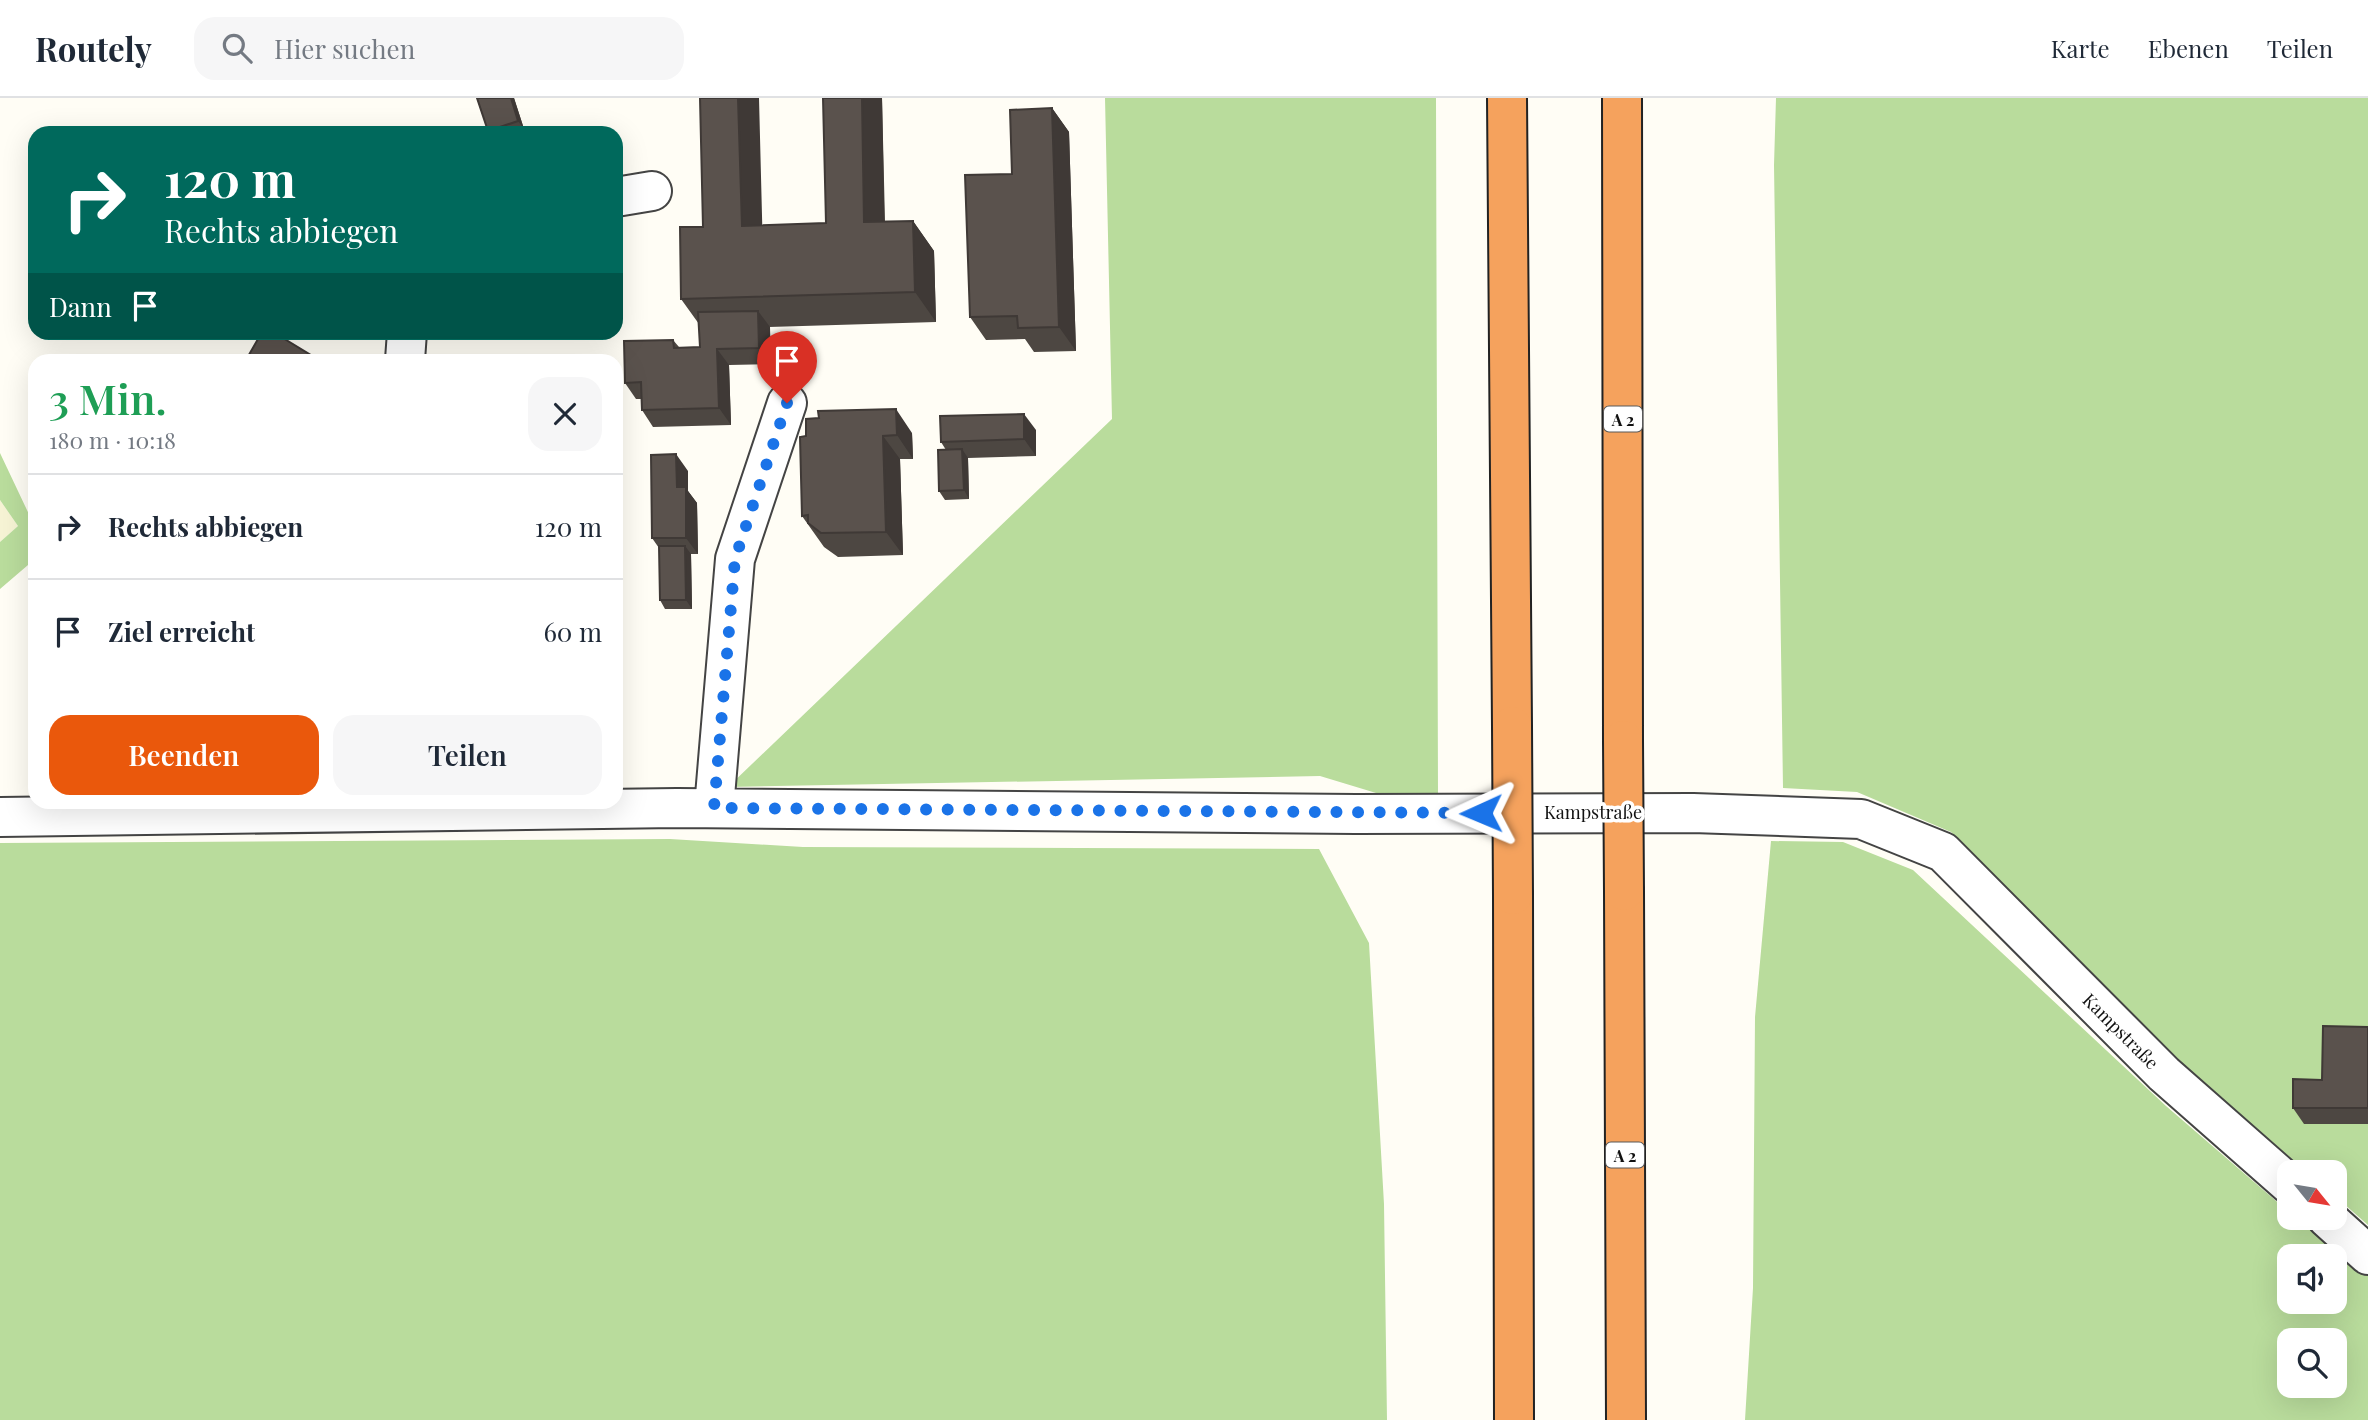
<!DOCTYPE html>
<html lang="de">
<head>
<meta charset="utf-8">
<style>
  body { margin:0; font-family:"Playfair Display",serif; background:#f6f6f7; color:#1f2937; height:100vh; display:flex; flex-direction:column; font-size:26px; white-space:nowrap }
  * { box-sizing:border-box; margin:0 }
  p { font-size:23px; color:#747a83 }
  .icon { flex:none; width:38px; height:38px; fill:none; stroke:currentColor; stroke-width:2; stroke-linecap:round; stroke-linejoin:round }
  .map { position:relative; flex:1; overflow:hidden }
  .side { position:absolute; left:28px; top:256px; width:595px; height:455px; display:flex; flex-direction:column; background:#fff; border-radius:21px; box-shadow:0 7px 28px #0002 }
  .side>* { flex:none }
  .hud { position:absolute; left:28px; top:28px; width:595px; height:214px; border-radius:21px; box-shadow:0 7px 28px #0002; background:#00695c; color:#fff; overflow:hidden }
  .needle { width:46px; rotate:120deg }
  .buttons { position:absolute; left:2277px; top:1062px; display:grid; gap:14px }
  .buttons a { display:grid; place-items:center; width:70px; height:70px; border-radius:14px; background:#fff; box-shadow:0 7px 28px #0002; font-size:35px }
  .pin { position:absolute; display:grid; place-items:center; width:60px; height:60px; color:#fff; margin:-72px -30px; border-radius:50% 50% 50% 0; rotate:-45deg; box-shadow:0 0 7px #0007 }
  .pin .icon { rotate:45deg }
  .me { position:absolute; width:77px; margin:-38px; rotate:269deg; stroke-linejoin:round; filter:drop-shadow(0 0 5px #0008) }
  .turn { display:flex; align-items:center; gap:24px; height:147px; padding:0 21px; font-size:32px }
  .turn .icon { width:91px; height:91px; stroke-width:2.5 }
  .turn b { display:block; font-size:49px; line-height:60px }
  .then { display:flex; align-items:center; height:66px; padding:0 21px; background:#0003; gap:14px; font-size:26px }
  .round { display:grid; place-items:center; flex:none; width:74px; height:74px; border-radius:21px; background:#f6f6f7 }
  .headline { display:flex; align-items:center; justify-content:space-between; height:119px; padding:0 21px }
  h1 { font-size:42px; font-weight:600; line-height:52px; color:#1e9e55 }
  .button { display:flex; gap:14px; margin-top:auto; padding:14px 21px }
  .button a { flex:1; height:80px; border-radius:21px; background:#ea580c; color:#fff; font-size:28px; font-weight:600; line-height:80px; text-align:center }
  .button a+a { background:#f6f6f7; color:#1f2937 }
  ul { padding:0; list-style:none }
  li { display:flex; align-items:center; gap:21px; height:105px; padding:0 21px; border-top:2px solid #e0e1e3 }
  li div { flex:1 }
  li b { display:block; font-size:26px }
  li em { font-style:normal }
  header { display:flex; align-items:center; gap:42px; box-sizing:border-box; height:98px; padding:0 35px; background:#fff; border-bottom:2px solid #e0e1e3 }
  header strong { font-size:33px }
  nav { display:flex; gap:38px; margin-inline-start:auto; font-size:24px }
  .search { width:490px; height:63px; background:#f6f6f7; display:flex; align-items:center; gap:18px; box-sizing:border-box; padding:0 24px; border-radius:21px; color:#747a83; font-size:26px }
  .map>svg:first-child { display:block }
  .farmland { fill:#f6f3d4 }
  .forest { fill:#b9dc9c; fill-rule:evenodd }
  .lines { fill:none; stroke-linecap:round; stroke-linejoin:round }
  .minor-casing { stroke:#444; stroke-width:42 }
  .highway-casing { stroke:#222; stroke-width:42 }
  .minor { stroke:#fff; stroke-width:38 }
  .highway { stroke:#f5a25d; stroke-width:38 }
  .highway-bridge-casing { stroke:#222; stroke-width:42; stroke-linecap:butt }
  .highway-bridge { stroke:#f5a25d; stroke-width:38 }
  .wall { fill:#4d4742 }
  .shaded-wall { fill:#3f3936 }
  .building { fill:#5a524d; stroke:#3f3936; stroke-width:2 }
  .route { stroke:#1a73e8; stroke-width:12; stroke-dasharray:0 21.6 }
  .labels { text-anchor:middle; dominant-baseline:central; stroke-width:7; stroke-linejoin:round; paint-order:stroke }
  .shield { fill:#fff; stroke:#585858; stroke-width:2 }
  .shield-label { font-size:16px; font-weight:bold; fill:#111 }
  .street-label { font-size:18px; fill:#111; stroke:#fff }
</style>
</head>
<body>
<header>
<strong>Routely</strong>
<div class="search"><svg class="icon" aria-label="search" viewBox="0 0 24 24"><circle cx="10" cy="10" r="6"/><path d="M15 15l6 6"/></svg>Hier suchen</div>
<nav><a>Karte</a><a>Ebenen</a><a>Teilen</a></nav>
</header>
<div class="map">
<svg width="2368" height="1322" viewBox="0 0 2368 1322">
  <rect width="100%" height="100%" fill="#fffdf5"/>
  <path class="farmland" d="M0 402 18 428 0 444Z"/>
  <path class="forest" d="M1105 0H1436L1438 698H1386L1320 678 728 689 1112 321Z
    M1776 0H2368V1127L2335 1098 2334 1074H2307L2203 986 1951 734 1857 694 1783 690 1774 67Z
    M0 355 35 429V461L0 491V444L18 428 0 402Z
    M670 741 803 749 1319 751 1369 845 1384 1106 1387 1322H0V745Z
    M1771 743 1843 744 1913 772 2166 1008 2289 1114V1120H2297L2358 1172 2368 1176V1322H1745L1753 1190 1755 919ZM2289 1158H2334V1204H2289ZM2289 1242H2334V1288H2289Z"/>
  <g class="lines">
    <g class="minor-casing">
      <path id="minor" d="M616 99 652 93
        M405 262 407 234
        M714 710 735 461 787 305
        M0 719 677 710 1356 716 1693 715 1861 721 1943 754 2164 976 2289 1086
        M2327 1120 2368 1157"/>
    </g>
    <g class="highway-casing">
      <path id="highway" d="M1507 0 1512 628
        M1622 0 1623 642
        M1624 793 1626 1322
        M1513 797 1514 1322"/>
    </g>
    <use href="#minor" class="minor"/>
    <use href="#highway" class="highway"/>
    <g class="highway-bridge-casing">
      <path id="highway-bridge" d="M1512 628 1513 797
        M1623 642 1624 793"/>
    </g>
    <use href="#highway-bridge" class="highway-bridge"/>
  </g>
  <path class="wall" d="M514 0 524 31 513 35H489L488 33Z
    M882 0 885 124 913 123 934 153 936 224 769 229 771 266 729 267 731 327 653 329 642 312 641 301H636L625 285 673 242 679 249H700L699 226 681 201 762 127 826 125Z
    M1052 10 1069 34 1076 253 1034 254 1025 241 986 242 970 219 1012 76Z
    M1036 332V358L968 360 969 401 945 402 939 393 946 352 941 344Z
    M912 335 913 361H900L903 457 838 459 824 449 802 418 806 338Z
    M688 373V393L697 405 698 456H691L692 511H665L660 502 659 450 652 440Z
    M2368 929V1026H2304L2293 1010 2322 982Z"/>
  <path class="shaded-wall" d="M511 0H514L524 31 518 23Z
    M738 0H759L763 157 742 128Z
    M862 0H882L885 154 864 124Z
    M1052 10 1069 34 1076 253 1059 229Z
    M913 123 934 153 936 224 915 194Z
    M758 213 770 229 771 266 759 250Z
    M717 251 729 267 731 327 719 310Z
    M896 311 912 335 913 361 897 337Z
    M1024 316 1036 332V358L1024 341Z
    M883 338 900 361 903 457 886 434Z
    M962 351 968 360 969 401 964 392Z
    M676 356 688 373V393L697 405 698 456 686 440 677 389Z
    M685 448 691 456 692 511 686 502Z"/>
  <path class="building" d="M477 0H511L518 23 488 33Z
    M700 0H738L742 128 826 125 823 0H862L864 124 913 123 915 194 681 201 680 129H703Z
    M1052 10 1059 229 1018 230 1017 218 970 219 965 77 1012 76 1010 12Z
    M758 213 759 250 717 251 719 310 642 312 641 284 625 285 624 243 673 242 674 250 700 249 698 214Z
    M262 234H273L314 259 313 262H246Z
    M896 311 897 337 883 338 886 434 821 435 808 425V417L802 418 800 339 806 338V321L819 320 818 313Z
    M1024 316V341L941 344 940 318Z
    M962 351 964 392 939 393 938 352Z
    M676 356 677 389H686V440H652L651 357Z
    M659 448H685L686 502H660Z
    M2323 928 2368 929V1010H2293V981L2322 982Z"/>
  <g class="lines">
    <path class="route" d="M787 305 735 461 714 710 1481 715"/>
  </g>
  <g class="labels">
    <g class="shield">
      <rect x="1604" y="308.5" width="38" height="25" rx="5"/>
      <rect x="1606" y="1044.5" width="38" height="25" rx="5"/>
    </g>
    <g class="shield-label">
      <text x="1623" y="321">A 2</text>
      <text x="1625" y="1057">A 2</text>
    </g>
    <g class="street-label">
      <text x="1593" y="714">Kampstraße</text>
      <text transform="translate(2121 933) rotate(45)">Kampstraße</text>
    </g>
  </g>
</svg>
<div class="buttons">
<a><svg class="needle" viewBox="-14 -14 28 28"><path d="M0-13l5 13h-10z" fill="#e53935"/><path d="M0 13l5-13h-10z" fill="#747a83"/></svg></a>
<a><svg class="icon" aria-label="sound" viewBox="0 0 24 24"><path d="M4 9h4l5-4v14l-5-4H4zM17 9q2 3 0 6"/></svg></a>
<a><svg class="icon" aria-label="search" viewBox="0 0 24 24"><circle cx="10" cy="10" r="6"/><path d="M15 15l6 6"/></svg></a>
</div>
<div class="pin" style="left:787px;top:305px;background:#d93025"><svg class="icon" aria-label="arrive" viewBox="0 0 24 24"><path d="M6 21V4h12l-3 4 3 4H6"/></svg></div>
<svg class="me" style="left:1481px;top:715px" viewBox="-20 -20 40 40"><path d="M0-17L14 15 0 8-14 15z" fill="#1a73e8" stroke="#fff" stroke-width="4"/></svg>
<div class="hud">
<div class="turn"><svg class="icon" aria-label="right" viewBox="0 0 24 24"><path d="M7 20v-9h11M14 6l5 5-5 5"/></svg><div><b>120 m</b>Rechts abbiegen</div></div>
<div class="then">Dann<svg class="icon" aria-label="arrive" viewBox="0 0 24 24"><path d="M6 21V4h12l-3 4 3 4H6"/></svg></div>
</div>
<section class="side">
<div class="headline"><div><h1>3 Min.</h1><p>180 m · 10:18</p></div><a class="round"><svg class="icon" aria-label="close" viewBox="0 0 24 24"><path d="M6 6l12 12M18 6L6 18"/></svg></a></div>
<ul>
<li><svg class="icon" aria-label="right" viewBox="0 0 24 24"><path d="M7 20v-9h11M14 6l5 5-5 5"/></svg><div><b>Rechts abbiegen</b></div><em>120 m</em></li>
<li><svg class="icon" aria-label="arrive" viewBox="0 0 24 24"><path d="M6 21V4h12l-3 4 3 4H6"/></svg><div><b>Ziel erreicht</b></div><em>60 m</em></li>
</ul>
<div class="button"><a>Beenden</a><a>Teilen</a></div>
</section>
</div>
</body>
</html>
